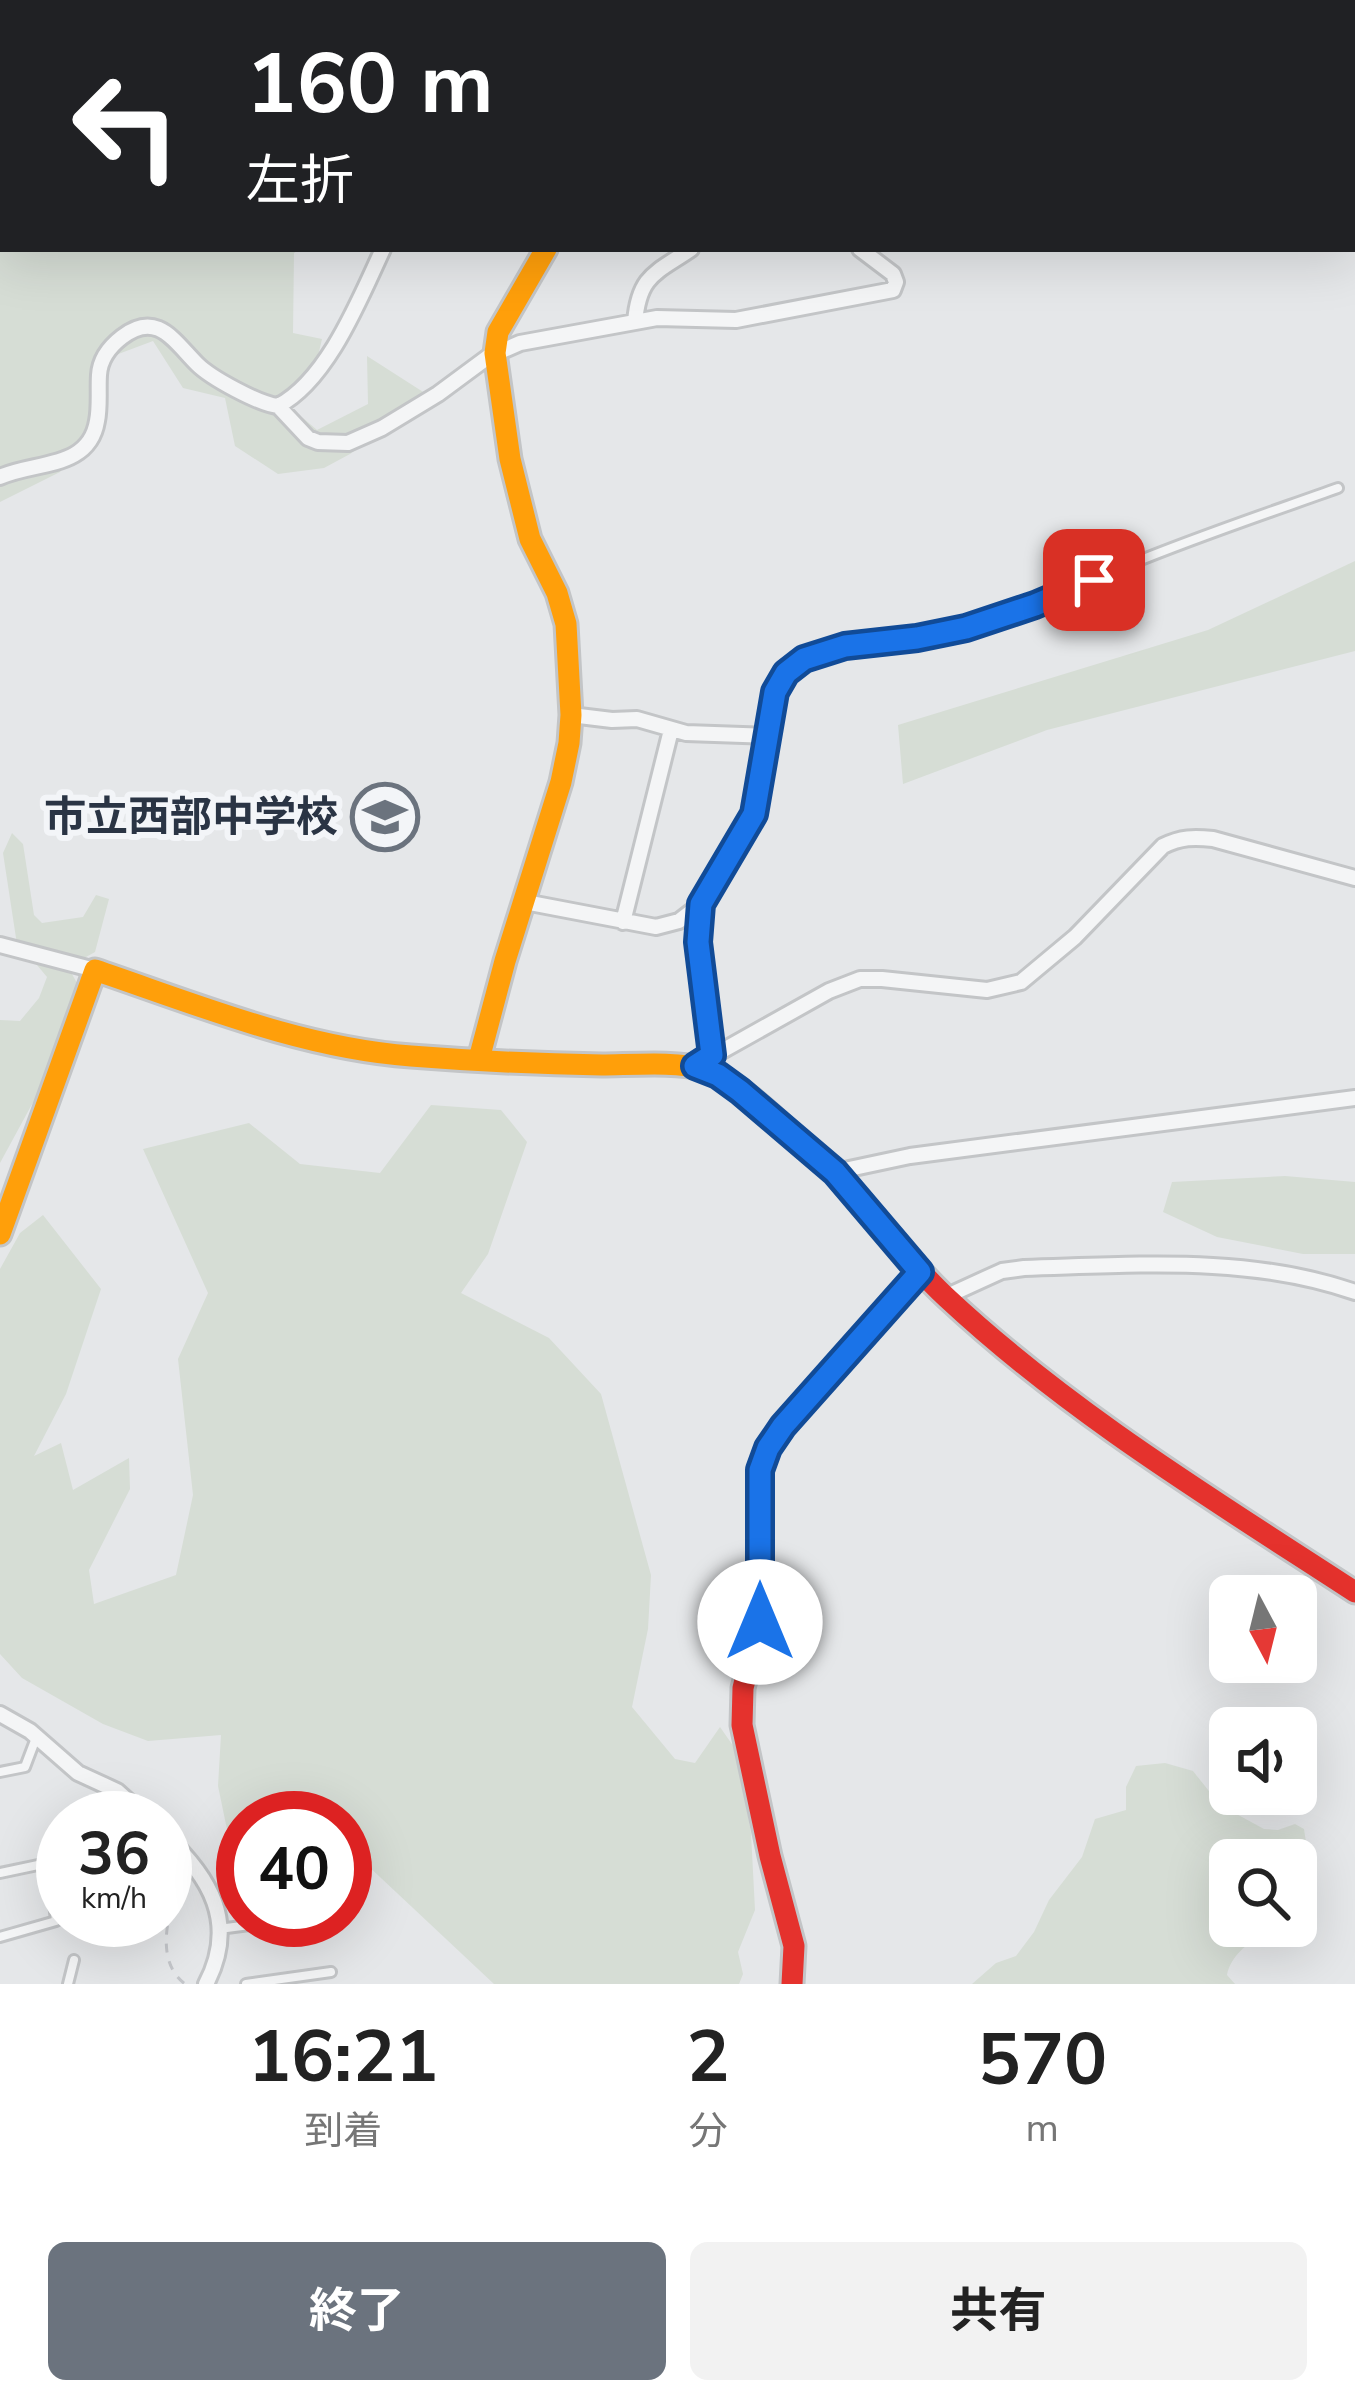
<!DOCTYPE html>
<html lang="ja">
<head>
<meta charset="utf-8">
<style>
  body { margin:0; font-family:"Nunito Sans","Noto Sans JP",sans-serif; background:#f2f2f2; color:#222; height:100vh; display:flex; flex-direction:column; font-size:45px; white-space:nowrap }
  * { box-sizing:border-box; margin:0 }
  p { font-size:39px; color:#767676 }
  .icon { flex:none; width:66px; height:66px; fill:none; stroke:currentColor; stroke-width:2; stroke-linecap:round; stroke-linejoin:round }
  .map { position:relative; height:1984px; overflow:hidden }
  .drawer { display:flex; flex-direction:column; background:#fff; flex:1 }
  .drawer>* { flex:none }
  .hud { position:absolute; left:0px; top:0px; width:1356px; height:252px; box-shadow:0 12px 48px #0002; background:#202124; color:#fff; overflow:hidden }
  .needle { width:78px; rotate:173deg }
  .fabs { position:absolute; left:1209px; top:1575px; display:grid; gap:24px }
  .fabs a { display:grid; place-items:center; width:108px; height:108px; border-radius:18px; background:#fff; box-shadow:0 12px 48px #0002; font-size:60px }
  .speed { position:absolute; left:36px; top:1791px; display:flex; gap:24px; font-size:60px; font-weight:700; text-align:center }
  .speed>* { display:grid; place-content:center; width:156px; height:156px; border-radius:50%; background:#fff; box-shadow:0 12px 48px #0002; line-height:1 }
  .speed small { font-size:30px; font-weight:400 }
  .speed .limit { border:18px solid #d22; background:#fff; color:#111 }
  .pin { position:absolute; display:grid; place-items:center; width:102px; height:102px; color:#fff; margin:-51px; border-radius:24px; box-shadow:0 6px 18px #0006 }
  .me { position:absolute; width:132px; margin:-66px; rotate:0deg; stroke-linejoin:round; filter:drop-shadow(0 0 9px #0008) }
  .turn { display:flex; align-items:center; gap:42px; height:252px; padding:0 48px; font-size:54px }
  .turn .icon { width:156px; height:156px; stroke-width:2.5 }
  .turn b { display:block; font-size:84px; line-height:102px }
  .eta { display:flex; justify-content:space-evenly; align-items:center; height:204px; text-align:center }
  .eta b { font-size:72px; font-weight:700; line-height:84px }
  .button { display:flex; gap:24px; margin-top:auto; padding:24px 48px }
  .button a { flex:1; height:138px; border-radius:18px; background:#6b737e; color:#fff; font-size:48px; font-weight:700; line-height:138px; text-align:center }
  .button a+a { background:#f2f2f2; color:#222 }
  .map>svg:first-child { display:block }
  .green { fill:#d6ddd5 }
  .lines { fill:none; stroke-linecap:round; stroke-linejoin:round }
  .lane-casing { stroke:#c3c5c7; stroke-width:14 }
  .street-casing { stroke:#c3c5c7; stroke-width:20 }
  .slow-casing { stroke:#c3c5c7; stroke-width:27 }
  .jam-casing { stroke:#c3c5c7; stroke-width:27 }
  .path { stroke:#c3c5c9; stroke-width:3; stroke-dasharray:9 9; stroke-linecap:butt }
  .lane { stroke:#f4f5f6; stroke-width:8 }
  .street { stroke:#f4f5f6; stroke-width:14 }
  .slow { stroke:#ff9f0a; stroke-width:21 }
  .jam { stroke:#e5322d; stroke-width:21 }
  .route-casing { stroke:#114b97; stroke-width:30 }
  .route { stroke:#1a73e8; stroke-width:21 }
  .labels { text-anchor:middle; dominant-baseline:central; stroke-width:12; stroke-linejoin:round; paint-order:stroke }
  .poi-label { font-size:42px; font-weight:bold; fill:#2a3444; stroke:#f3f5f8; text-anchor:end }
</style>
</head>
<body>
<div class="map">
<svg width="1355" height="1984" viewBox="0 0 1355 1984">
  <rect width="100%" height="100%" fill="#e5e7e9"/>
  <path class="green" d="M0 0H148V3H3V249H300L294 253 293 333 322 339 315 369 283 401 317 430 368 404 367 356 431 397 350 454 324 468 278 474 235 446 225 398 183 388 153 341 113 356 92 426 60 472 0 502Z
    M1355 561V651L1047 730 903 784 898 725 1208 630Z
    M12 833 23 844 34 915 42 923 83 917 96 895 109 899 95 952 68 967 77 983 56 1067 31 1106 0 1163V1020L20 1021 39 998 47 977 37 965 18 951 3 853Z
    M431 1105 501 1110 527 1142 488 1254 461 1293 549 1338 601 1394 651 1575 648 1629 632 1707 675 1759 695 1763 720 1727 736 1750 751 1833 755 1910 738 1952 743 1974 739 1984H494L365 1863 345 1874V1818H243V1845L229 1839 218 1786 221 1735 148 1741 103 1724 22 1678 0 1654V1269L20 1233 43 1215 101 1289 66 1394 34 1456 61 1443 73 1490 129 1458 130 1489 89 1570 94 1604 176 1575 193 1495 178 1359 208 1293 143 1149 249 1123 300 1164 380 1173Z
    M1285 1176 1355 1182V1254H1303L1217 1237 1163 1212 1172 1182Z
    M1165 1763 1193 1771 1220 1805 1264 1829 1278 1830 1295 1824 1304 1829 1306 1842 1296 1892V1860H1230V1926H1289L1286 1931C1262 1930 1231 1951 1227 1975L1235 1984H972L996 1963 1016 1956 1034 1932 1049 1900 1082 1857 1095 1819 1126 1810V1787L1136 1766Z"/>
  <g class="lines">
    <g class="lane-casing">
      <path id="lane" d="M779 682C811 637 876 646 923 637 997 624 1062 592 1131 564 1199 536 1268 513 1338 488
        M0 1772 25 1767 36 1738
        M0 1873 38 1865 51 1876 56 1921 0 1937
        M219 1929 287 1920
        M68 1984 74 1960
        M246 1984 331 1972"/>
    </g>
    <g class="street-casing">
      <path id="street" d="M638 0 647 3
        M1149 0 1153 3
        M1234 0 1238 3
        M1314 0 1318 3
        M480 3 481 0
        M775 3V0
        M897 3 901 0
        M1049 3 1053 0
        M1293 3 1296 0
        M1348 3 1350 0
        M1353 91 1355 92
        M635 322C639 275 656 273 691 249
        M278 406 308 438 318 442 348 443 382 428 438 394 488 357 520 343 657 318 736 320 893 290 896 282 893 274 860 249
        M0 477C34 461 89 470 97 421 100 407 98 390 99 375 100 359 109 347 122 337 157 310 174 341 197 364 211 378 259 404 278 406 328 380 360 298 383 249
        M571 715 612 720 637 719 686 733 769 736
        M525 902 656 927 679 921 701 904 754 814 778 683
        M701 905 698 942 712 1055
        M623 922 671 730
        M0 945 95 970
        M695 1066 829 991 860 979H882L987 990 1021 982 1075 937 1163 846C1181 837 1194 837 1213 839L1355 878
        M835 1172 910 1156 1355 1098
        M945 1297 1002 1271 1024 1268C1135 1265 1249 1255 1355 1292
        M0 1714 30 1731 78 1773 117 1791 147 1818
        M165 1835C210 1877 238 1923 206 1984"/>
    </g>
    <g class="slow-casing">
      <path id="slow" d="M479 1059 505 961 561 782 569 743 571 715 566 624 557 593 530 539 510 459 495 353 498 332 546 249
        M0 1234 95 970C198 1005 302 1048 411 1056 474 1061 538 1064 602 1065 628 1065 679 1061 702 1069 743 1083 784 1128 817 1157"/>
    </g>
    <g class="jam-casing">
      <path id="jam" d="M817 1157C865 1198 900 1255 947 1298 1070 1413 1214 1500 1355 1592
        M792 1984 794 1946 770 1856 742 1725 743 1688 760 1621 759 1470 768 1447 783 1426 920 1272"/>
    </g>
    <path class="path" d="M183 1874C170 1906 152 1959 185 1984"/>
    <use href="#lane" class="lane"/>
    <use href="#street" class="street"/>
    <use href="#slow" class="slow"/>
    <use href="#jam" class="jam"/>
  </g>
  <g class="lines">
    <g class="route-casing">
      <path id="route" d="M760 1622V1470L768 1448 783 1426 920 1272 835 1172 740 1091 718 1075 695 1066 712 1055 698 942 701 904 754 814 775 692 786 673 804 659 845 646 917 638 966 628 1035 605 1094 580"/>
    </g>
    <use href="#route" class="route"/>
  </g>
  <defs>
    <g id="school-ring" transform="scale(3.45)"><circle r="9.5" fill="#f3f5f8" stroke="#6b737e" stroke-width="1.5"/><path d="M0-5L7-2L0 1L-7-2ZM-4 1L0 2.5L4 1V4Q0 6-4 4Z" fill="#6b737e"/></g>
  </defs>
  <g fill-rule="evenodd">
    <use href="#school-ring" x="385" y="817"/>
  </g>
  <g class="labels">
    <g class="poi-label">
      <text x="338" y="817">市立西部中学校</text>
    </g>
  </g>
</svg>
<div class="fabs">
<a><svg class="needle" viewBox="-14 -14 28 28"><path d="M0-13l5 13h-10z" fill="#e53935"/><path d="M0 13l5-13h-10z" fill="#767676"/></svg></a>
<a><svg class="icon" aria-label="sound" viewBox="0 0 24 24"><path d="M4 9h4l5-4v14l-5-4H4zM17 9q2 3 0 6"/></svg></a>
<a><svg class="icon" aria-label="search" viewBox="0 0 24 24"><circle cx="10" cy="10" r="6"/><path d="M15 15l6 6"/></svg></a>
</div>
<div class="speed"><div>36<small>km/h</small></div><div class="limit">40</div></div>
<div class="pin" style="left:1094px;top:580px;background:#d93025"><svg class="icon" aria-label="arrive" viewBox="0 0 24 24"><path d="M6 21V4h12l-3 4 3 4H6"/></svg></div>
<svg class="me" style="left:760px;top:1622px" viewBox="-20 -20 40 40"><circle r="19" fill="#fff"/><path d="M0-13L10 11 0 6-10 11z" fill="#1a73e8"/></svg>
<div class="hud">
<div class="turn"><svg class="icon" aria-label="left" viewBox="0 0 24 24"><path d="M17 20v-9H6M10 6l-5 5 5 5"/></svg><div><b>160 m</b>左折</div></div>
</div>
</div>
<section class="drawer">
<div class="eta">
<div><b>16:21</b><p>到着</p></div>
<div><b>2</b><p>分</p></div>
<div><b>570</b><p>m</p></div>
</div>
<div class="button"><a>終了</a><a>共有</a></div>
</section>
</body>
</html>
